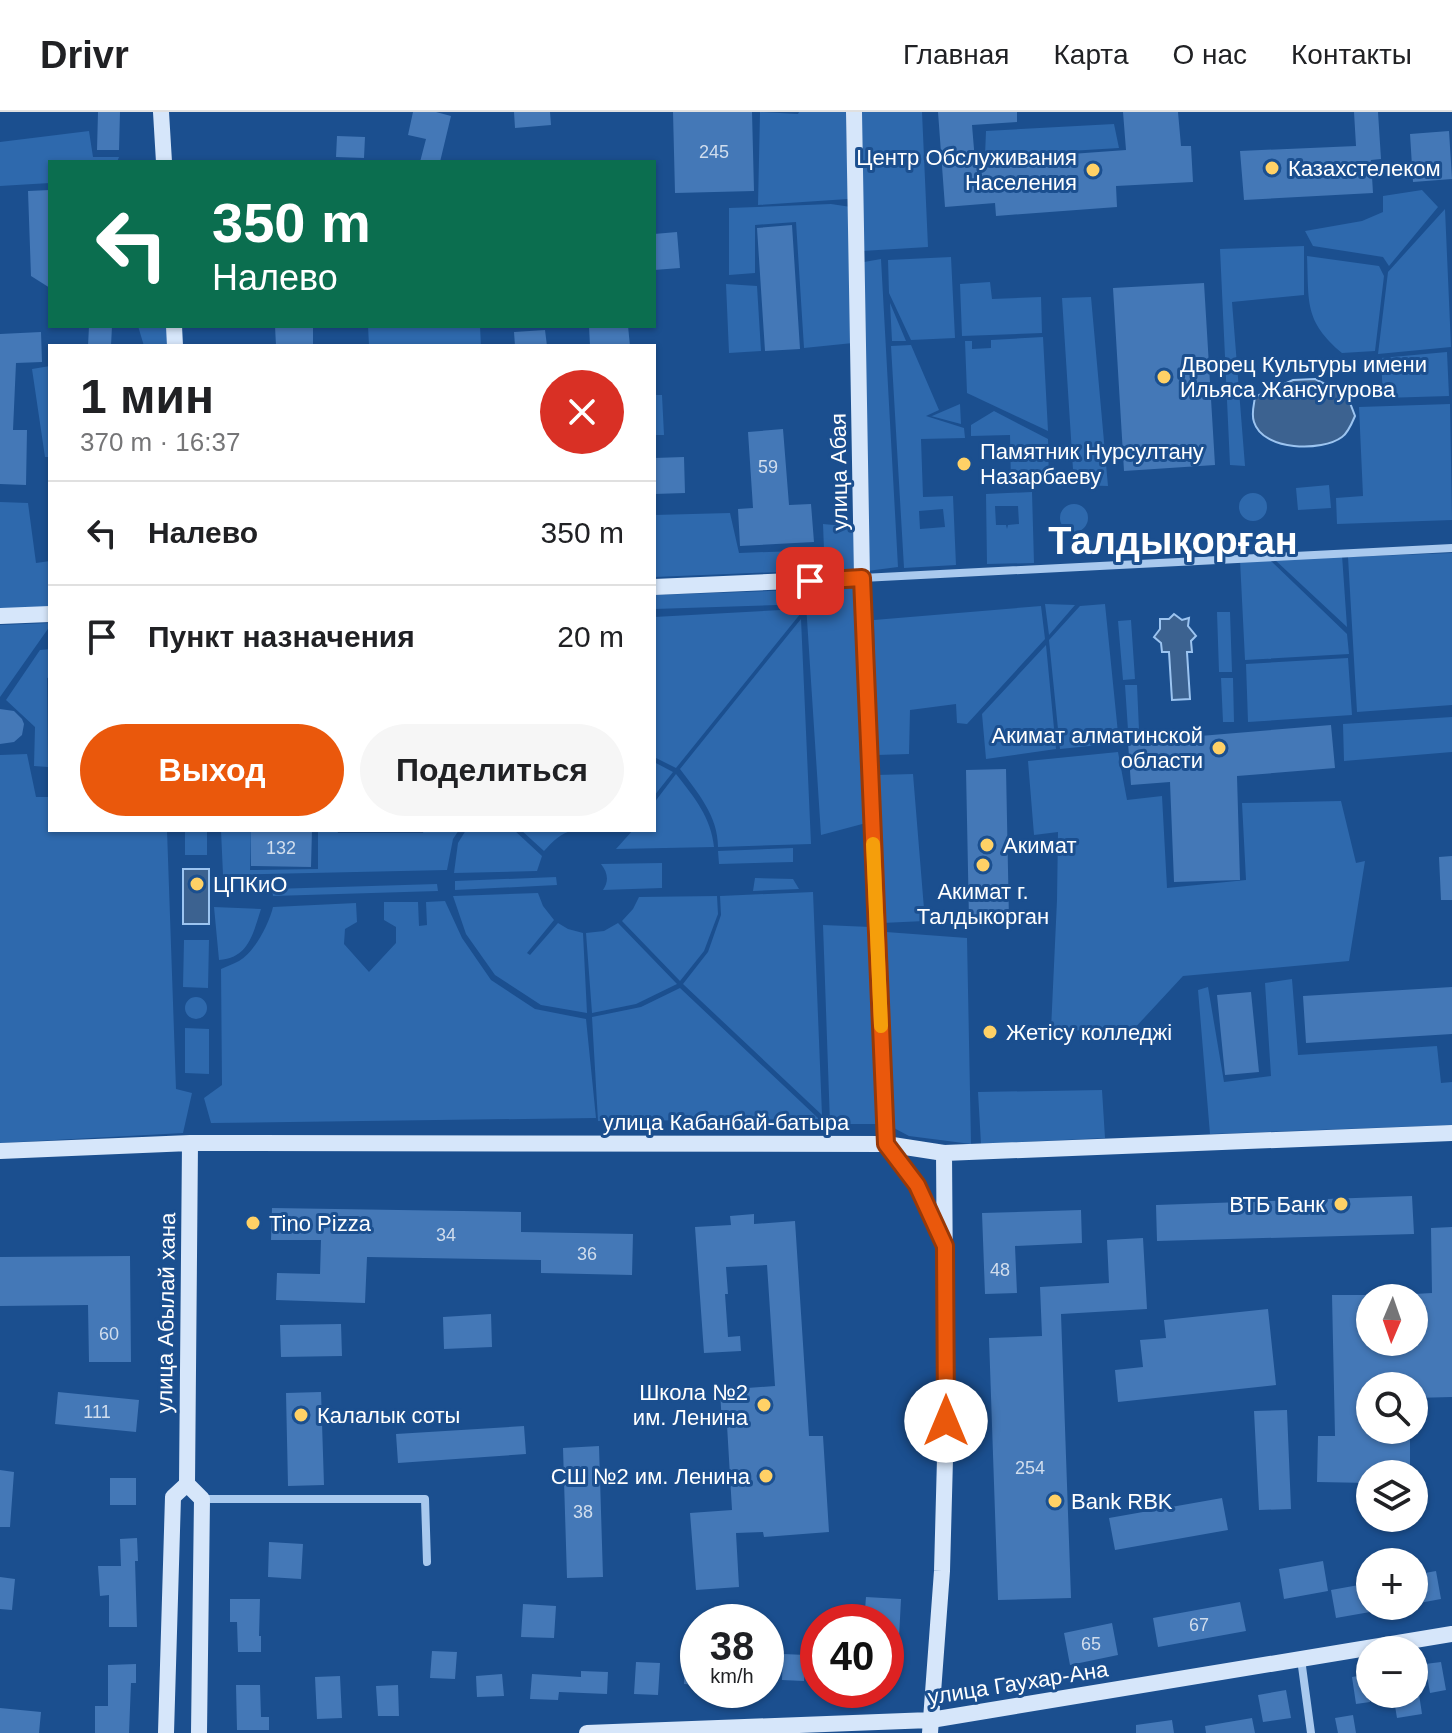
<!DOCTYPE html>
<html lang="ru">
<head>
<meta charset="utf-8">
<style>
  body { margin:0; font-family:Helvetica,sans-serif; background:#f6f6f6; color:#202124; height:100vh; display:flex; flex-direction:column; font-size:30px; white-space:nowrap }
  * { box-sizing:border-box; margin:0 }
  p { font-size:26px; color:#757577 }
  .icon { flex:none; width:44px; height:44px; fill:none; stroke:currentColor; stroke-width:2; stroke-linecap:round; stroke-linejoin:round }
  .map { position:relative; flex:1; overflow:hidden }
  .drawer { position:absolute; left:48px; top:232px; width:608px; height:488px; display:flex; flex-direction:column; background:#fff; border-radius:0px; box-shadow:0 2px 6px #0004 }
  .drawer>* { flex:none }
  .top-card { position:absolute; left:48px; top:48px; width:608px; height:168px; border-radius:0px; box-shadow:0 2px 6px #0004; background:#0b6e4f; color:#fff; overflow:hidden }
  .needle { width:52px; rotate:182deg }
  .controls { position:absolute; left:1356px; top:1172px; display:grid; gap:16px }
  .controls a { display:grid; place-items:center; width:72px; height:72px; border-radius:50%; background:#fff; box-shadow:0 2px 6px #0004; font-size:40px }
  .speed { position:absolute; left:680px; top:1492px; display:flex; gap:16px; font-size:40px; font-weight:700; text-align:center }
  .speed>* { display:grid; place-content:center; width:104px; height:104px; border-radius:50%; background:#fff; box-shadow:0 2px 6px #0004; line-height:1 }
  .speed small { font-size:20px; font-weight:400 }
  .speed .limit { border:12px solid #d22; background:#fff; color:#111 }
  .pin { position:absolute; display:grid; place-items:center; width:68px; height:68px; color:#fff; margin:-34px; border-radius:16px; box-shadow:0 4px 12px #0006 }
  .me { position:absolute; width:88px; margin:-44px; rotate:0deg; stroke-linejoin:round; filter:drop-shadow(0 0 6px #0008) }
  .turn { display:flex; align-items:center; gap:28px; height:168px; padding:0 32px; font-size:36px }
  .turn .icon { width:104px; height:104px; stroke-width:2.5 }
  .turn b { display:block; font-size:56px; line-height:68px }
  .round { display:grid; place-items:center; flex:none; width:84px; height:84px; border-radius:42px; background:#f6f6f6 }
  .head { display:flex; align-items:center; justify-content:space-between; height:136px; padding:0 32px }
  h1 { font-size:48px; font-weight:700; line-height:60px }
  .button { display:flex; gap:16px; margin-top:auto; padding:16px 32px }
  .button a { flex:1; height:92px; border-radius:48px; background:#ea580c; color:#fff; font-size:32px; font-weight:700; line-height:92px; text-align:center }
  .button a+a { background:#f6f6f6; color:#202124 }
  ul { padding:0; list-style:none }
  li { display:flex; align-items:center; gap:24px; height:104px; padding:0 32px; border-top:2px solid #e0e0e0 }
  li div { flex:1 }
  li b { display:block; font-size:30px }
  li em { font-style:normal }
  header { display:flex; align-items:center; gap:48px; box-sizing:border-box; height:112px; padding:0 40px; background:#fff; border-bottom:2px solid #e0e0e0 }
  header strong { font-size:38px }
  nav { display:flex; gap:44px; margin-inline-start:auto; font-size:28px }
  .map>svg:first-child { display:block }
  .green { fill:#2e69ad; fill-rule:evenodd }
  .water { fill:#3c6290; stroke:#9cc4f0; stroke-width:2 }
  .building { fill:#4478b7 }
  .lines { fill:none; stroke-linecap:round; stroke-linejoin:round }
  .street { stroke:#a9c9ee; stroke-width:8 }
  .secondary { stroke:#d6e6fa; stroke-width:16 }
  .route-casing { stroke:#983908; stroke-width:20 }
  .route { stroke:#ea580c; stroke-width:14 }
  .slow { stroke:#f59e0b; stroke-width:14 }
  .poi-dot { fill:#ffd166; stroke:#1b4f8f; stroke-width:3 }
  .labels { text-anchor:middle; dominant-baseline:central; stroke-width:6; stroke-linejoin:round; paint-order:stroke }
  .number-label { font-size:18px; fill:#d0dded }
  .poi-label { font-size:22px; fill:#fff; stroke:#1b4f8f; text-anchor:start }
  .street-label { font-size:22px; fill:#fff; stroke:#1b4f8f }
  .town-label { font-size:38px; font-weight:bold; fill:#fff; stroke:#1b4f8f }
</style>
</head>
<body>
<header>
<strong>Drivr</strong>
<nav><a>Главная</a><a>Карта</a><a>О нас</a><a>Контакты</a></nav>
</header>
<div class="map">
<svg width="1452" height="1621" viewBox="0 0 1452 1621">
  <rect width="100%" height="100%" fill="#1b4f8f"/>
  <path class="green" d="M760 0 798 2 799 0H846L848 87 758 93Z
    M857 0H922L928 135 862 139Z
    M1114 12 1119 36 985 44 986 19Z
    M89 19 93 45H119L117 50H50V71L0 74V30Z
    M1422 78 1438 95 1389 154 1383 145 1313 134 1305 119 1362 109 1383 100V84Z
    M831 92 851 95 853 231 804 236 796 110 755 113V161L729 163V96Z
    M1445 97 1451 235 1378 242 1388 160Z
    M1304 134V183L1232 190 1245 354 1230 353 1220 137Z
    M1307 144 1379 154 1384 164 1375 239 1342 241C1304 209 1309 190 1307 144Z
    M951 145 955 226 911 228 889 181 888 148Z
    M881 147 898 455 867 459 864 150Z
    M990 170 992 187 1041 185 1042 221 962 224 960 172Z
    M726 172 757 174 761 239 729 241Z
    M1091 185 1108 374 1074 373 1062 186Z
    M890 191 906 229H892Z
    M138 214H168L170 234H144Z
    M368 214H480L481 234H369Z
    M1043 225 1048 319 967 281 965 229H972V237L991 236V228Z
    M911 233 939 298 926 304 964 316 965 326 921 327 923 385 953 384 956 453 904 456 891 234ZM943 397 945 415 920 417 919 399Z
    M1447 240 1449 284 1383 286 1381 246Z
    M50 254V345H45L32 257Z
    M654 283H662L664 323H654Z
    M960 292 961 312 931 304H932Z
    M1450 292 1452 408 1337 412 1336 386 1363 384 1359 295Z
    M994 299 1048 327 1049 372 1011 373 1010 323 971 324V313Z
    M1329 373 1331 396 1298 398 1296 376Z
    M1032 380 1034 451 987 452 986 382ZM995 394H1018L1019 412 1008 413 1007 417 1006 413H996Z
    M1239 395a14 14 0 1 1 28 0a14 14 0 1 1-28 0Z
    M0 390 28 391 36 451 50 449V495L0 497Z
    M1060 406a14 14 0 1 1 28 0a14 14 0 1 1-28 0Z
    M730 401 739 441 824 438 823 412 855 415 854 457 654 465V403Z
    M1452 441V593L1357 600 1348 445Z
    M1342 443 1347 515 1274 447Z
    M1267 445 1347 522 1349 542 1245 548 1240 448Z
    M857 476 866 711 821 723 806 492 654 497V483Z
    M1045 492 1075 493 1049 523Z
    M1105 492 1119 631 1060 637 1049 528 1080 494Z
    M1041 494 1045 527 967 612 957 611 956 592 910 598 909 642 877 643 874 508Z
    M800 497 801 501 676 656 654 645V505Z
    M1217 500H1230L1232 560H1219Z
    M801 507 811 732 718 735C718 704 698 681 680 657Z
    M1131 508 1135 567 1123 568 1118 509Z
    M50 511V514L0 585V513Z
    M1046 533 1056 637 986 647 982 602Z
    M50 537V565L47 566 48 655 34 654 35 615 6 588 40 538Z
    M1348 546 1352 603 1248 610 1246 552Z
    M1221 566H1233L1234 610H1223Z
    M1137 573 1139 618H1128L1125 573Z
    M1452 605V640L1344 649 1343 612Z
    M1118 640 1127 688 1162 684 1167 776 1246 768 1242 691 1341 689 1356 751 1365 749 1349 849 1183 864 1132 919 1051 918 1057 788 1058 720 1034 723 1028 649Z
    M27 642 36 685H50V718H167L176 977 192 981 183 1021 0 1031V643Z
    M654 650 673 660 654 684Z
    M676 662C694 685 711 705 714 735L616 737 633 718H654V691Z
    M913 662 925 809 882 811 876 663Z
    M185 718H207V743H185Z
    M221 718H251L250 758 318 757V718H337L338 721H423L424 718H459L453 727 447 758 223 763Z
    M466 718H514L542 744 537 759 454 761 458 731Z
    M521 718H573C560 722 553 729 544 739Z
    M793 736V750L719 752 718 739Z
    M662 751V776L603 778C609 769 608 761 601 752Z
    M556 765 557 773 455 778V769Z
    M755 766 793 767 799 777 753 779Z
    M437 772 438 779 273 784 272 777Z
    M813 780 822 1003 683 872 708 840 721 803 720 784Z
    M538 781 543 794 554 808 527 841 530 843 558 811 568 817 583 821 587 901 541 893 495 863 466 822 453 784Z
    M717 784 718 802 704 839 680 869 622 809 633 797 639 785Z
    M445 789 462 826 491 868 535 897 586 907 596 1006 211 1011 204 986 222 973 221 857C227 854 234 852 239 849 254 841 269 812 273 795L356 791 357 810 345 817 344 832 369 860 396 831V815L384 808V790H418L419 814 427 813 426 790Z
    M214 795 261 797C253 821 249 846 219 848Z
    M618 811 677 872 636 892 592 901 586 821 604 819Z
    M823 813 871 815 876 1012H830Z
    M886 820 967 826 971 1032 909 1024 892 1015Z
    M184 828H209L208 876 183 875Z
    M1292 867 1298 943 1437 934 1441 971 1452 970V1013L1210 1022 1198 878 1208 875 1224 970 1271 964 1265 871Z
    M680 876 819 1007 598 1009 592 905 641 895Z
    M185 896a11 11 0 1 1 22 0a11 11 0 1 1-22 0Z
    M185 916 209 917V962L185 961Z
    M1102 978 1105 1026 981 1032 978 980Z"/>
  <path class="water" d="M1315 267 1347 283 1355 304C1352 311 1348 321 1342 325 1322 340 1263 339 1254 310 1251 302 1254 293 1255 285L1293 268Z
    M1174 502 1182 508 1189 506 1188 514 1196 524 1191 529 1192 540H1187L1190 587 1172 588 1169 540H1162L1161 531 1154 525 1160 517V507H1169Z
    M183 757H209V812H183Z"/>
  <path class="building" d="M98 0H120L119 38H97Z
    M413 0H436L451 4 440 50H420L426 27 408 23Z
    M514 0H550L551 13 515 16Z
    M673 0H752L754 79 675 81Z
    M938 0H1017V10L972 13 975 49 1126 38 1123 0H1178L1181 34H1191L1193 70 1116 74 1117 95 996 104 995 91 945 95Z
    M1354 0H1378L1381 47 1371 48 1373 81 1244 88 1240 39 1356 34Z
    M1449 19 1452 67 1413 70 1410 22Z
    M337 24 365 25 364 46 336 45Z
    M50 78V176L31 164 28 79Z
    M792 113 800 237 765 239 757 116Z
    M677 120 680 156 654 158V122Z
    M1204 171 1215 353 1124 359 1113 176Z
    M89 214H112L111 234H88Z
    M275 214H313V234H276Z
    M589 214H628L630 234H590Z
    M545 218 547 234H515L514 220Z
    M41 220 42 250 16 251 13 318H27L26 373 0 372V222Z
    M783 317 789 393 811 392 814 430 740 434 738 397 753 396 748 320Z
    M684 345 685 381 654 382V346Z
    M0 597 14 599 22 607 24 612 22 623 14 630 0 632Z
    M1331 613 1335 656 1237 664 1240 768 1174 770 1170 670 1131 673 1128 630Z
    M1006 657 1009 808H969L966 658Z
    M251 718H312L311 755 251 754Z
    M1452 744V788H1441L1439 745Z
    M1452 875V922L1306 931 1303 884Z
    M1251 880 1259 960 1225 963 1217 883Z
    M1412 1084 1414 1122 1157 1129 1156 1093Z
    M272 1096 521 1100V1120L633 1122 632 1163 541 1161V1148L367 1145 365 1191 276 1188 277 1161 320 1162 321 1128H271Z
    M1081 1098 1082 1131 1015 1134 1017 1181 985 1182 982 1101Z
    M754 1102V1112L795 1109 809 1324H823L829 1420 764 1425 763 1420 736 1421 739 1475 696 1478 690 1401 732 1398 727 1313 722 1314 720 1278 775 1274 767 1153 726 1155 728 1182H725L728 1225 740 1224 741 1239 704 1241 695 1115 731 1113 730 1104Z
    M1452 1115V1285L1414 1286V1274H1370V1324L1410 1325V1362H1370V1371L1317 1370 1318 1324H1335L1332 1183H1370V1230H1414V1182L1432 1181 1431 1116Z
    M1143 1126 1147 1197 1061 1202 1071 1486 998 1488 989 1226 1042 1224 1040 1175 1109 1171 1107 1128Z
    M130 1144 131 1250H89L88 1193 0 1194V1145Z
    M1268 1197 1276 1273 1118 1290 1115 1258 1143 1255 1140 1228 1166 1226 1164 1208Z
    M491 1202 492 1235 444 1237 443 1205Z
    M341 1212 342 1244 281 1245 280 1213Z
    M58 1280 139 1288 136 1320 55 1312Z
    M321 1280 324 1373 288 1374 286 1281Z
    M1287 1298 1291 1397 1259 1398 1254 1299Z
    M524 1314 526 1342 398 1351 396 1322Z
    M599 1334 603 1465 567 1466 563 1336Z
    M0 1358 14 1360 10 1415H0Z
    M110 1366H136V1393H110Z
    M1222 1386 1228 1418 1115 1438 1109 1406Z
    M137 1426 138 1449H135L137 1515H109V1483L100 1484 98 1454H121L120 1427Z
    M269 1430 303 1432 301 1467 268 1465Z
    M1323 1449 1328 1479 1284 1487 1279 1457Z
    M1436 1459 1441 1487 1414 1492V1463Z
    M0 1465 15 1467 12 1498 0 1497Z
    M1370 1471V1500L1336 1506 1331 1478Z
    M866 1485 901 1487 897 1565 886 1564V1510H864Z
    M230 1487H260L259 1524H261V1540H238L237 1510H230Z
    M1240 1490 1246 1519 1158 1535 1153 1506Z
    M523 1492 556 1494 554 1526 521 1525Z
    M1112 1511 1118 1543 1070 1553 1064 1521Z
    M432 1539 457 1540 455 1567 430 1566Z
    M783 1542 806 1543 804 1569 782 1568Z
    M685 1548H698V1573L684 1572Z
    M636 1550 660 1551 658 1583 634 1582Z
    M1441 1550 1446 1578 1430 1581 1425 1552Z
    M136 1552V1571H131L129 1621H95V1594H108V1553Z
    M581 1559 608 1560 607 1582 559 1580 558 1588 530 1587 532 1562 581 1565Z
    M502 1562 504 1584 477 1585 476 1564Z
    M1370 1562V1590L1356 1592 1352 1565Z
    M340 1564 342 1606 317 1607 315 1565Z
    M236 1573H260L261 1605H269V1618H237Z
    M398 1573 399 1604H378L376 1574Z
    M1286 1578 1291 1606 1263 1610 1258 1583Z
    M1393 1582H1419L1422 1602 1397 1606Z
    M0 1596 41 1600 39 1621H0Z
    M1353 1603 1356 1621H1338L1335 1606Z
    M1252 1606 1255 1621H1206L1205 1614Z
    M1172 1608 1174 1621H1136V1613Z"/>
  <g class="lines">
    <path class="street" d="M862 466 1452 436
      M203 1387H425L427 1450
      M1301 1547 1311 1621"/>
    <path class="secondary" d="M161 0 164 50
      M854 0 862 466 886 1032 917 1073 945 1134
      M174 214 175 234
      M654 475 862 466
      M0 504 50 502
      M190 1031 187 1372 202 1387 199 1621
      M0 1039 190 1031 886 1032 944 1041 1452 1021
      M166 1621 173 1385 187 1372
      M587 1621 931 1608 1452 1522
      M930 1621 942 1459 946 1309 944 1041"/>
  </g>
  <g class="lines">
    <g class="route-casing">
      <path id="route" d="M810 469 862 466 886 1032 917 1073 945 1134 946 1309"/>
    </g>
    <use href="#route" class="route"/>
    <path class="slow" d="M873 732 881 914"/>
  </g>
  <g class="poi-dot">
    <circle cx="1272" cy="56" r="8"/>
    <circle cx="1093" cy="58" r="8"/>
    <circle cx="1164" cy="265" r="8"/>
    <circle cx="964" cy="352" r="8"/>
    <circle cx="1219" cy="636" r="8"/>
    <circle cx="987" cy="733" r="8"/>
    <circle cx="983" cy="753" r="8"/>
    <circle cx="197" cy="772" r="8"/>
    <circle cx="990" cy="920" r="8"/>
    <circle cx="1341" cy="1092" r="8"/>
    <circle cx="253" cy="1111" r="8"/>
    <circle cx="764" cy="1293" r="8"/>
    <circle cx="301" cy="1303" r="8"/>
    <circle cx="766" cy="1364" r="8"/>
    <circle cx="1055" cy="1389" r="8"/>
  </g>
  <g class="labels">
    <g class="number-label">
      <text x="714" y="40">245</text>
      <text x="768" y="355">59</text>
      <text x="281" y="736">132</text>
      <text x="446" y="1123">34</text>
      <text x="587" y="1142">36</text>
      <text x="1000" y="1158">48</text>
      <text x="109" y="1222">60</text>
      <text x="97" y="1300">111</text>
      <text x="1030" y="1356">254</text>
      <text x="583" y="1400">38</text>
      <text x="1199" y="1513">67</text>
      <text x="1091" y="1532">65</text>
    </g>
    <g class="poi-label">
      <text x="1077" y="45" text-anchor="end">Центр Обслуживания<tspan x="1077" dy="25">Населения</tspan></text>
      <text x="1288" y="56">Казахстелеком</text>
      <text x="1180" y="252">Дворец Культуры имени<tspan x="1180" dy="25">Ильяса Жансугурова</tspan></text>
      <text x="980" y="339">Памятник Нурсултану<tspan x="980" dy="25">Назарбаеву</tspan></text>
      <text x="1203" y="623" text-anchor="end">Акимат алматинской<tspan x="1203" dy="25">области</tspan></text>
      <text x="1003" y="733">Акимат</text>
      <text x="213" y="772">ЦПКиО</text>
      <text x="983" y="779" text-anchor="middle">Акимат г.<tspan x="983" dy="25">Талдыкорган</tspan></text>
      <text x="1006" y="920">Жетісу колледжі</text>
      <text x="1325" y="1092" text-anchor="end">ВТБ Банк</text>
      <text x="269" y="1111">Tino Pizza</text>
      <text x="748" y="1280" text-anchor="end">Школа №2<tspan x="748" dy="25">им. Ленина</tspan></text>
      <text x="317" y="1303">Калалык соты</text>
      <text x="750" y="1364" text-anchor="end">СШ №2 им. Ленина</text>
      <text x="1071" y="1389">Bank RBK</text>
    </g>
    <g class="street-label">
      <text transform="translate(839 360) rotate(-91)">улица Абая</text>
      <text x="726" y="1010">улица Кабанбай-батыра</text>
      <text transform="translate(166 1201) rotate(-89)">улица Абылай хана</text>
      <text transform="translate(1018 1571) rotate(-9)">улица Гаухар-Ана</text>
    </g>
    <g class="town-label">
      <text x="1173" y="429">Талдықорған</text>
    </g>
  </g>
</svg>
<div class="controls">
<a><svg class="needle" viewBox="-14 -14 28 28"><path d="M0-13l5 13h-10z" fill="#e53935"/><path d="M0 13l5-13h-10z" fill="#757577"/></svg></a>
<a><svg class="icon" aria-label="search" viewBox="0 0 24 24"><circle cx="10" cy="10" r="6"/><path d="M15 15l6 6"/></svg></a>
<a><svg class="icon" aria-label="layers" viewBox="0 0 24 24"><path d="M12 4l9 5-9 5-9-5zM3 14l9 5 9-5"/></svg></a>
<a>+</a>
<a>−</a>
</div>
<div class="speed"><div>38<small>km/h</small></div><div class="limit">40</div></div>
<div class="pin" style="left:810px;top:469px;background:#d93025"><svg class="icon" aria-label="arrive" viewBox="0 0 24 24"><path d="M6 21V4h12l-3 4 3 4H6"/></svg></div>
<svg class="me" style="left:946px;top:1309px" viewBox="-20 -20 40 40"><circle r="19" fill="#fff"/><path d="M0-13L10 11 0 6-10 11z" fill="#ea580c"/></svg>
<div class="top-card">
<div class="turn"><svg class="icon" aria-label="left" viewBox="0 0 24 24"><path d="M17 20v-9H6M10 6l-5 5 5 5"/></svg><div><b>350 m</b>Налево</div></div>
</div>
<section class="drawer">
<div class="head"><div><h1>1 мин</h1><p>370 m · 16:37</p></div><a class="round" style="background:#d93025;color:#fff"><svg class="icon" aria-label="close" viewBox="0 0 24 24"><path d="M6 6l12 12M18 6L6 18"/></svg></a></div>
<ul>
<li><svg class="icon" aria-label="left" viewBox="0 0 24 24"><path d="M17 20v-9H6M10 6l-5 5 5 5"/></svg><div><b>Налево</b></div><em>350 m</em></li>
<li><svg class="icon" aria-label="arrive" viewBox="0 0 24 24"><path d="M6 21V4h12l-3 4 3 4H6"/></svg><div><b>Пункт назначения</b></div><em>20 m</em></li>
</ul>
<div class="button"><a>Выход</a><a>Поделиться</a></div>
</section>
</div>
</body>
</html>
